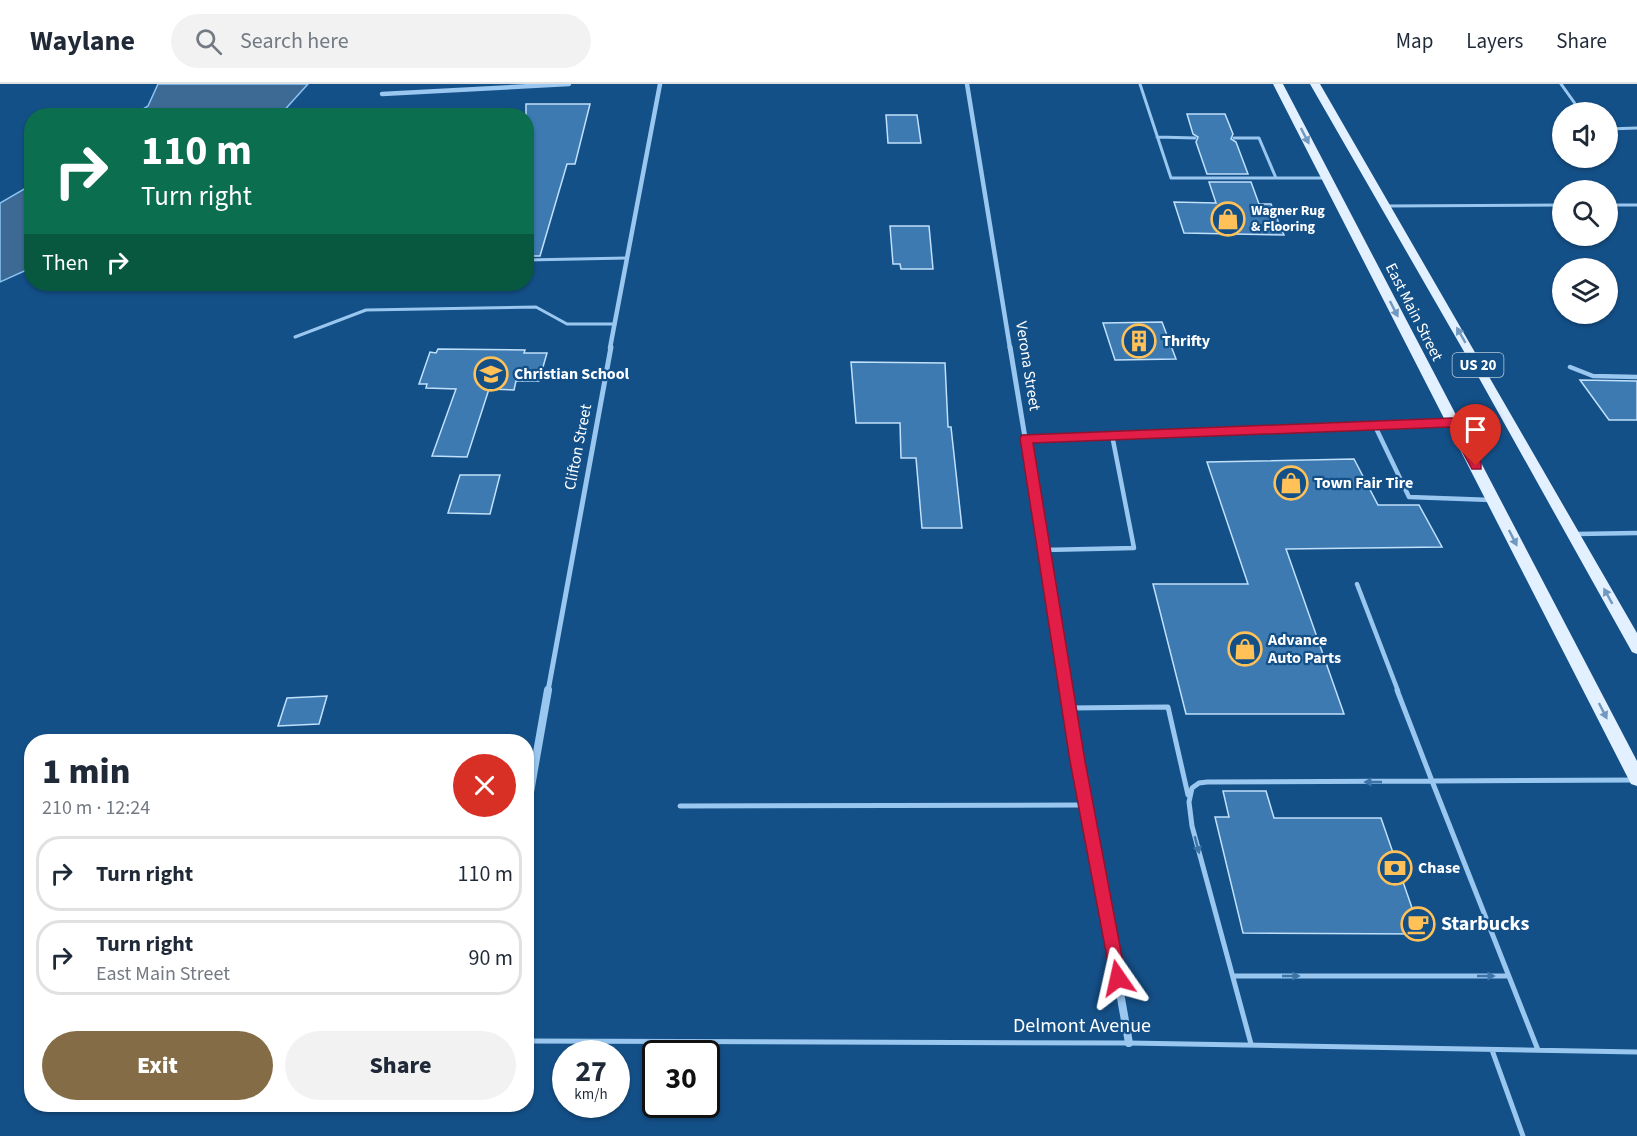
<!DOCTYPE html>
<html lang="en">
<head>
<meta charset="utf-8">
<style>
  body { margin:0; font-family:"Source Sans 3",sans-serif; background:#f2f2f3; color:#1f2937; height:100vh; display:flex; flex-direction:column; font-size:22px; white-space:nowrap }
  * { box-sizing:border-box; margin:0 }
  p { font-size:20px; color:#747a83 }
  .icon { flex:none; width:33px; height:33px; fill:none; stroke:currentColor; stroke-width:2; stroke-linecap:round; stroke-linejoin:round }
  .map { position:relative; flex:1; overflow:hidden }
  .details { position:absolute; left:24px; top:650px; width:510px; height:378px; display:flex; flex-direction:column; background:#fff; border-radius:24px; box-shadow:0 2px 4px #0004 }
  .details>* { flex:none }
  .guide { position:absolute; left:24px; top:24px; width:510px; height:183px; border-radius:24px; box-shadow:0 2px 4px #0004; background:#0b6e4f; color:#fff; overflow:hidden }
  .tools { position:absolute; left:1552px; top:18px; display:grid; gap:12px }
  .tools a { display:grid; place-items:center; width:66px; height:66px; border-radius:50%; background:#fff; box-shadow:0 2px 4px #0004; font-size:30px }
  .speed { position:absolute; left:552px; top:956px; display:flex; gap:12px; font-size:30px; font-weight:700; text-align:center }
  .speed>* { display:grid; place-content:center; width:78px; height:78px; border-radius:50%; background:#fff; box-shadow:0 2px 4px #0004; line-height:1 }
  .speed small { font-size:15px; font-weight:400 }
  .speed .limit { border:3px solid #111; border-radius:9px; background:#fff; color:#111 }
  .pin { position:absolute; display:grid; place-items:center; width:51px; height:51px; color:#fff; margin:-62px -26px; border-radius:50% 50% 50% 0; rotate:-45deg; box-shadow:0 0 6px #0007 }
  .pin .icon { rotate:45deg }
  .me { position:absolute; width:66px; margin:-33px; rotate:349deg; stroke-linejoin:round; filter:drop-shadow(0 0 4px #0008) }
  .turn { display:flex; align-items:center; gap:21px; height:126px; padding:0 18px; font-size:27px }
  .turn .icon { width:78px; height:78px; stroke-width:2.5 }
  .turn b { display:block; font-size:42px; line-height:51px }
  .then { display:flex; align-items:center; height:57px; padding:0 18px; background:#0003; gap:12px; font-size:22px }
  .round { display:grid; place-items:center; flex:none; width:63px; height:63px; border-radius:32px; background:#f2f2f3 }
  .head { display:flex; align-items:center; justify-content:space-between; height:102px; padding:0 18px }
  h1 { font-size:36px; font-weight:800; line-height:45px }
  .action { display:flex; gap:12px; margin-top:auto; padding:12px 18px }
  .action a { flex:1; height:69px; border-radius:36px; background:#846d46; color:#fff; font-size:24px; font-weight:800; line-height:69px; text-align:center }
  .action a+a { background:#f2f2f3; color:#1f2937 }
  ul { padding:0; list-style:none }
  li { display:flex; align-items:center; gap:18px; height:75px; margin:0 12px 9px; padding:0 6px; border:3px solid #e0e1e3; border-radius:24px }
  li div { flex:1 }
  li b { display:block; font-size:22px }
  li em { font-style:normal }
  header { display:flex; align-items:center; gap:36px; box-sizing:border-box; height:84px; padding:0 30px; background:#fff; border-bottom:2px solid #e0e1e3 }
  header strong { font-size:28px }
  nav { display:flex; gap:33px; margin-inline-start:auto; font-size:21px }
  .search { width:420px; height:54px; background:#f2f2f3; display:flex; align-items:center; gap:15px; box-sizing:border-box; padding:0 21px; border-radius:33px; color:#747a83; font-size:22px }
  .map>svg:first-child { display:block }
  .water { fill:#3d6a94; stroke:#8cc4f3; stroke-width:1.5 }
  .building { fill:#3d7ab2; stroke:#c0e0fb; stroke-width:1.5 }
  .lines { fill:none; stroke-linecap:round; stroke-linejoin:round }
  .service-far2 { stroke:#9ac7ef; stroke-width:3 }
  .service-far1 { stroke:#9ac7ef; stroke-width:4.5 }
  .service { stroke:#9ac7ef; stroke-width:5 }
  .minor-far2 { stroke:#9ac7ef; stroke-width:4.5 }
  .minor-far1 { stroke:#9ac7ef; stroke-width:5 }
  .minor { stroke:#9ac7ef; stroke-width:8 }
  .primary { fill:#e2f0ff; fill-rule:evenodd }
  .oneway { fill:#7198be }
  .oneway2 { fill:#3c74a7 }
  .route { fill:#e11d48; stroke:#92132f; stroke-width:1.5 }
  .labels { text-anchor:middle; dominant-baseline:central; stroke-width:4.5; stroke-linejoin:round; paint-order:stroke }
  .far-poi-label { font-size:14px; font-weight:bold; fill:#fff; stroke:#145088; text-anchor:start }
  .shield { fill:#145088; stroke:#b8cadb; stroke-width:1.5 }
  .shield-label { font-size:15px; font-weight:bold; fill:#fff }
  .street-label { font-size:16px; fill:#fff; stroke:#145088 }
  .poi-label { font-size:16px; font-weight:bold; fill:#fff; stroke:#145088; text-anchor:start }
  .near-poi-label { font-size:20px; font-weight:bold; fill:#fff; stroke:#145088; text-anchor:start }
  .near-street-label { font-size:20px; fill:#fff; stroke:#145088 }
</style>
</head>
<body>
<header>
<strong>Waylane</strong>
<div class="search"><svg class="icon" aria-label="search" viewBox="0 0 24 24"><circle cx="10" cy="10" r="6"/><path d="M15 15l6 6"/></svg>Search here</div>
<nav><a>Map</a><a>Layers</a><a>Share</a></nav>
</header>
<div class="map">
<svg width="1637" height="1052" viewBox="0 0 1637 1052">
  <rect width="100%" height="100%" fill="#145088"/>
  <path class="water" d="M158 0H308L280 31H134L148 22Z
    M31 101V184L0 198V119Z"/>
  <path class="building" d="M526 20H590L575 80H567L540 172H526Z
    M1187 30H1225L1233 50 1231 55 1236 58 1248 90H1207L1196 58 1198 53 1193 50Z
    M886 31H917L921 59H888Z
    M1209 98H1251L1259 120H1271L1284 151 1184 149 1174 118 1216 119Z
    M890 142H929L933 185H901L900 180H893Z
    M1162 238 1176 275 1115 276 1103 239Z
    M438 265 525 266 524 269H547L539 297H516L514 306 489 305 467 373 432 372 456 305 426 304 427 300H419L430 268 436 269Z
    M851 278 945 279 948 343H951L962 444H922L916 374H901L900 339H856Z
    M1580 296 1637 297V336H1609Z
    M1354 375 1378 421H1419L1442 463 1286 465 1344 630H1186L1153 500H1248L1207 378Z
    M460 391H500L490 430 448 429Z
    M327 612 319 640 278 642 287 614Z
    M1223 707H1266L1274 734H1381L1421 850 1243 849 1215 733H1229Z"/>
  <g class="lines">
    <path class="service-far2" d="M1140 0 1171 94H1327
      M1561 0 1581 28
      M1608 45 1637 44
      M1157 53 1195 54
      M1234 54H1259L1276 94
      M1608 121H1637
      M1386 122 1563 121
      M526 176 627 174
      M295 253 366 226 536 223 567 240H615"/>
    <path class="service-far1" d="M1570 283 1593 292 1637 293
      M1375 342 1409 413 1491 416
      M1026 354 1452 338
      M1576 450 1637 449
      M1044 466 1134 464 1112 351
      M1357 500 1398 607"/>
    <path class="service" d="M1069 624 1168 623 1188 711
      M680 722 1086 721
      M1233 892H1508
      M526 957 1129 959 1637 968
      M1251 960 1192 742 1189 718 1192 704 1199 699 1207 698 1432 697 1397 606
      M1492 966 1523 1052
      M1538 966 1432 697 1637 696"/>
    <path class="minor-far2" d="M967 0 1010 264
      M382 10 569 0
      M610 264 660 0"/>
    <path class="minor-far1" d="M1010 263 1067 607
      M548 607 611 263"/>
    <path class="minor" d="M1066 606 1129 959
      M526 731 548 606"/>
    <path class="primary" d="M1273 0H1283L1637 677V702L1631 700Z
      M1310 0H1320L1637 549V570L1632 568 1474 285Z"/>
  </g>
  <defs><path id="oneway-solid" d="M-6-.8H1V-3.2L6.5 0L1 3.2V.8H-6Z" transform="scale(1.5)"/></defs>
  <g class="oneway">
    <use href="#oneway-solid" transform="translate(1305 52) rotate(63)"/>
    <use href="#oneway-solid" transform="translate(1394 225) rotate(63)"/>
    <use href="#oneway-solid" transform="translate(1461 251) rotate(-120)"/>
    <use href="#oneway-solid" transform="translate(1513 454) rotate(63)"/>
    <use href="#oneway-solid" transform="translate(1608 512) rotate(-119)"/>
    <use href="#oneway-solid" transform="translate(1603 627) rotate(63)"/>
  </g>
  <g class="oneway2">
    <use href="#oneway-solid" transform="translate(1373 698) rotate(180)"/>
    <use href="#oneway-solid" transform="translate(1197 761) rotate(75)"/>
    <use href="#oneway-solid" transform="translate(1291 892)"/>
    <use href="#oneway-solid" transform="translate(1486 892)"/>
  </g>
  <path class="route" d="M1452 334 1457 335 1481 379V385H1472L1449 343 1033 359 1085 677 1126 894 1124 900 1118 902 1112 900 1070 677 1020 354 1022 351Z"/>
  <defs>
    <g id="shop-ring" transform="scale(1.725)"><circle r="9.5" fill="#145088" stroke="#ffc158" stroke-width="1.5"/><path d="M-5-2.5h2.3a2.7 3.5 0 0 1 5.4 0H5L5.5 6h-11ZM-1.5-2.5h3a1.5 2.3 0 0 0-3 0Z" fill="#ffc158"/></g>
    <g id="building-ring" transform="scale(1.725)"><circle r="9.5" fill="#145088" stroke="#ffc158" stroke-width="1.5"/><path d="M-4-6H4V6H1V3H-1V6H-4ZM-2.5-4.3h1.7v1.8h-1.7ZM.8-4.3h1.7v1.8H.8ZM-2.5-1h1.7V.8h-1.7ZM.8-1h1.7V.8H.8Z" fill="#ffc158"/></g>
    <g id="school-ring" transform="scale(1.725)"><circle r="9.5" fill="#145088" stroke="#ffc158" stroke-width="1.5"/><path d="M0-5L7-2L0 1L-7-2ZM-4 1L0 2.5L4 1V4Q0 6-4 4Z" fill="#ffc158"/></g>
    <g id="bank-ring" transform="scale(1.725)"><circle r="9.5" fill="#145088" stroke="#ffc158" stroke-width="1.5"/><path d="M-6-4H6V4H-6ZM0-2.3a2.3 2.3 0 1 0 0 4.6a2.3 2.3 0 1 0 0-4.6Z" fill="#ffc158"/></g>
    <g id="cafe-ring" transform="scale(1.725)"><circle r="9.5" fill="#145088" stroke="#ffc158" stroke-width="1.5"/><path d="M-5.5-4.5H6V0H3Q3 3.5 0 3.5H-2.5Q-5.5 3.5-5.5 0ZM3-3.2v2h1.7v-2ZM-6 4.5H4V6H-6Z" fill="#ffc158"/></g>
  </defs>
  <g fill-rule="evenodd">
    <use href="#shop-ring" x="1228" y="135"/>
    <use href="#building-ring" x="1139" y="257"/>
    <use href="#school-ring" x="491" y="290"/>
    <use href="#shop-ring" x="1291" y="399"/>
    <use href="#shop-ring" x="1245" y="565"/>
    <use href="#bank-ring" x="1395" y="784"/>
    <use href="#cafe-ring" x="1418" y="840"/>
  </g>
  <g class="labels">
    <g class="far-poi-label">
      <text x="1251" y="127">Wagner Rug<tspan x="1251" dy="16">&amp; Flooring</tspan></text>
    </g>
    <rect class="shield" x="1452.5" y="269" width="51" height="24" rx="4.5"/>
    <g class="shield-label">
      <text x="1478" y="281">US 20</text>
    </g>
    <g class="street-label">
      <text transform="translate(1414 228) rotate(63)">East Main Street</text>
      <text transform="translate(1028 282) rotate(81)">Verona Street</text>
      <text transform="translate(578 363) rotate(-79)">Clifton Street</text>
    </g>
    <g class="poi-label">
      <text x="1162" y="257">Thrifty</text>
      <text x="514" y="290">Christian School</text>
      <text x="1314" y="399">Town Fair Tire</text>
      <text x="1268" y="556">Advance<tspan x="1268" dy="18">Auto Parts</tspan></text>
      <text x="1418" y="784">Chase</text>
    </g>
    <g class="near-poi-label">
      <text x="1441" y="840">Starbucks</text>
    </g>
    <g class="near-street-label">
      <text x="1082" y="942">Delmont Avenue</text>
    </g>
  </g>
</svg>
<div class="tools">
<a><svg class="icon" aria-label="sound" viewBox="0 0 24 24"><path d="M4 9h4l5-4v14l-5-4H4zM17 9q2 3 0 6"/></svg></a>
<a><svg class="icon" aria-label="search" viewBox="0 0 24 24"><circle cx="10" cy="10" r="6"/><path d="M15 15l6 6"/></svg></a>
<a><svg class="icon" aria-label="layers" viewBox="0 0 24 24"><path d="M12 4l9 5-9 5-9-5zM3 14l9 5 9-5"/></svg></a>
</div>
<div class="speed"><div>27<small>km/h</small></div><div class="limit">30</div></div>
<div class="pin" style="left:1476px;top:382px;background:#d93025"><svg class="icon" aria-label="arrive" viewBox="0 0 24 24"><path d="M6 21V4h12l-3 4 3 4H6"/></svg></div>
<svg class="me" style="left:1118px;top:894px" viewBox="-20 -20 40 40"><path d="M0-17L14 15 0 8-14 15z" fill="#e11d48" stroke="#fff" stroke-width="4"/></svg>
<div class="guide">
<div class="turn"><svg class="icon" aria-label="right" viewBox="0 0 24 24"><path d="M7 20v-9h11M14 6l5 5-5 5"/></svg><div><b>110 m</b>Turn right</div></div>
<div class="then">Then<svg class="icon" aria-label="right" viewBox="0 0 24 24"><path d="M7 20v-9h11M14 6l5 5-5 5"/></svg></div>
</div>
<section class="details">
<div class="head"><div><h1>1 min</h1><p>210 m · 12:24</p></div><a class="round" style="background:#d93025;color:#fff"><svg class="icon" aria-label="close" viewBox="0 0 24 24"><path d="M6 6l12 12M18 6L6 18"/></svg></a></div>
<ul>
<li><svg class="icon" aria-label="right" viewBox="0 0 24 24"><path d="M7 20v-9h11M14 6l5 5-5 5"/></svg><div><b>Turn right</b></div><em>110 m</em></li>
<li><svg class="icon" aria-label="right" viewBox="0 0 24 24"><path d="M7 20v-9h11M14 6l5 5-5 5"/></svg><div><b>Turn right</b><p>East Main Street</p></div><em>90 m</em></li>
</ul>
<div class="action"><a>Exit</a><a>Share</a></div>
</section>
</div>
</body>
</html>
